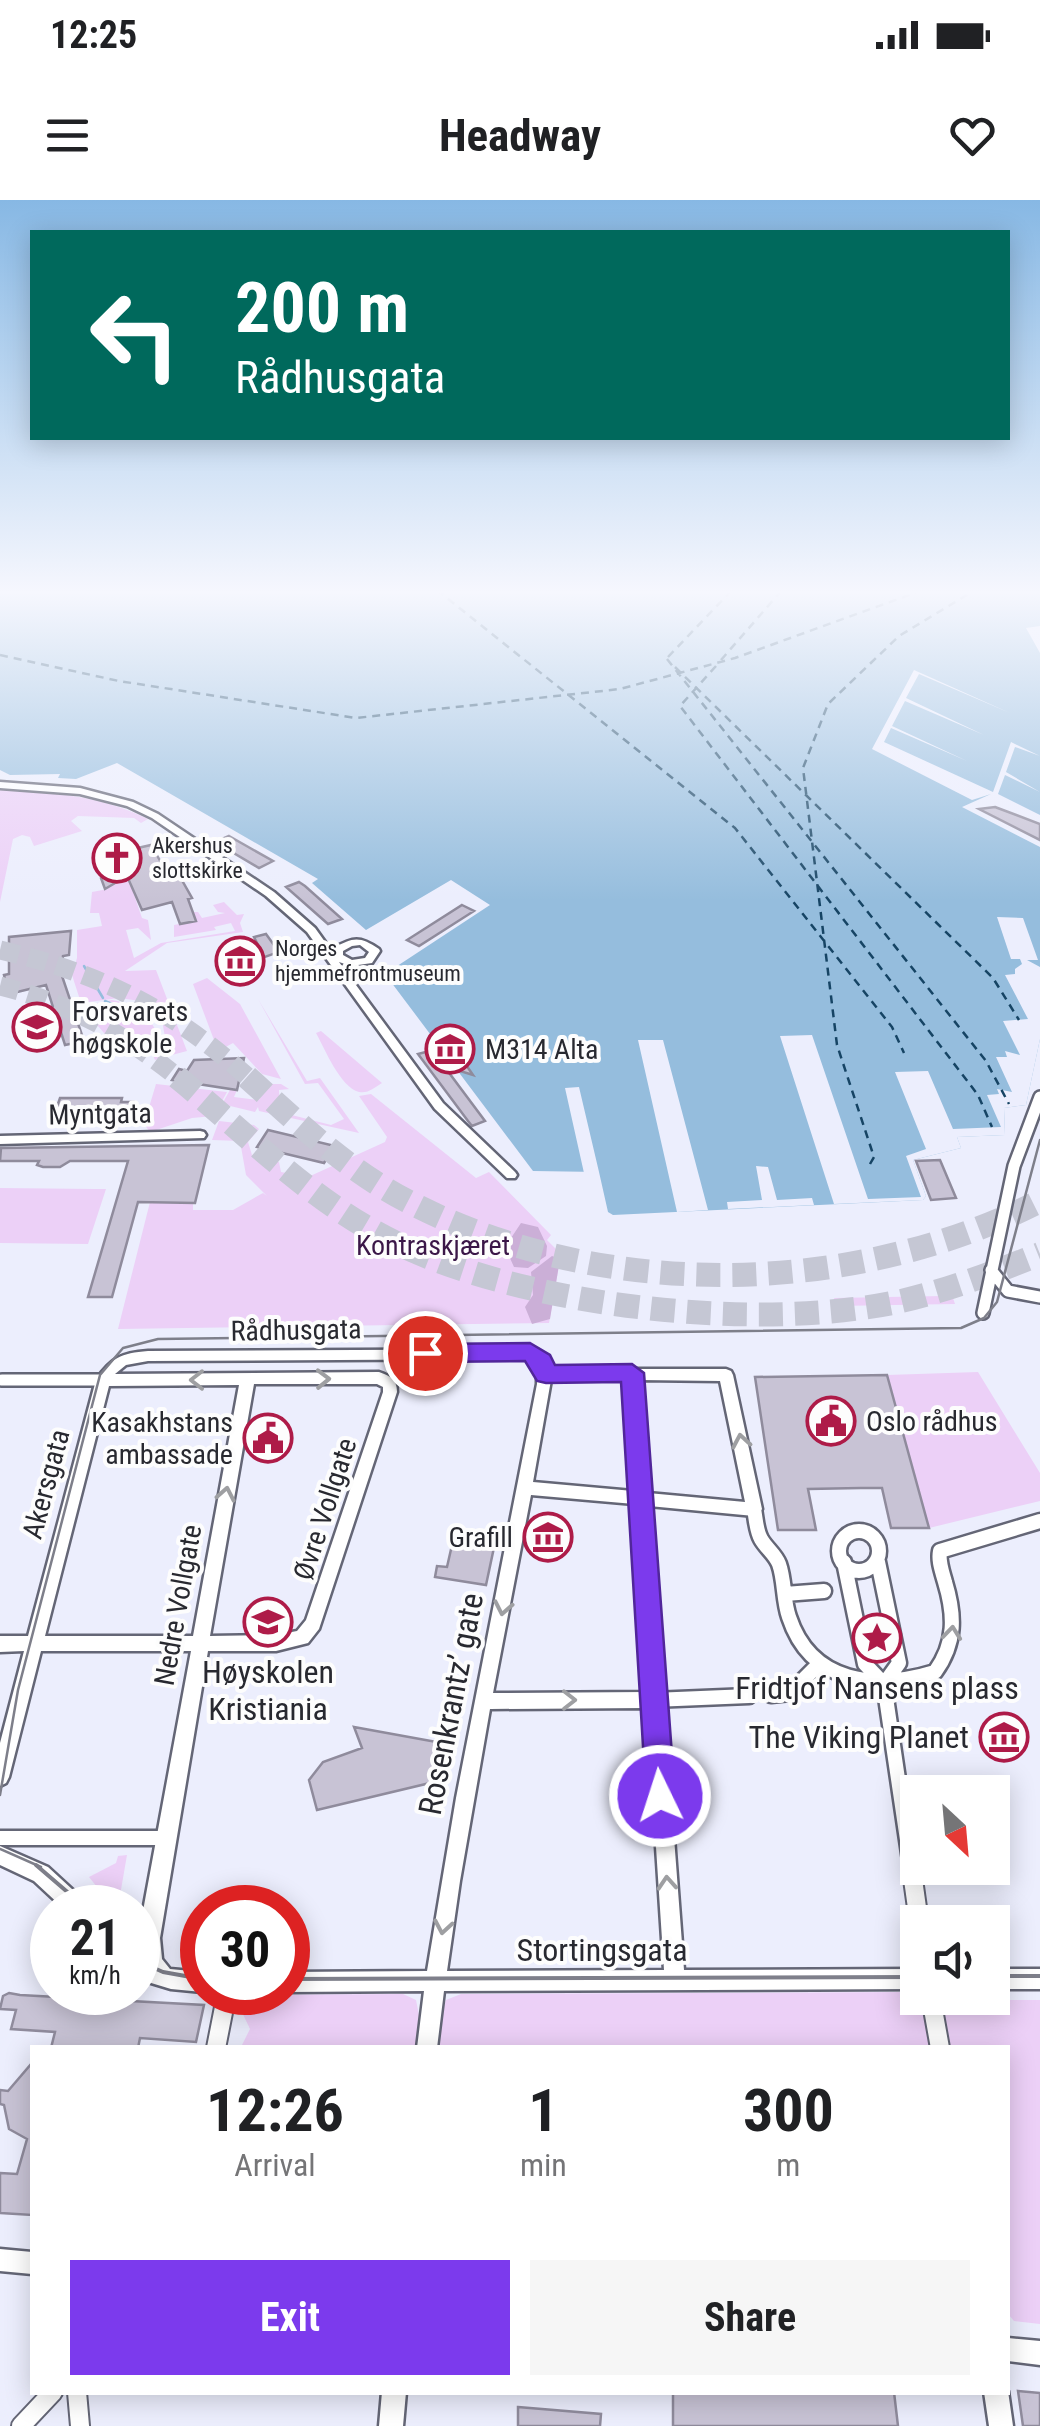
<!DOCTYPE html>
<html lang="en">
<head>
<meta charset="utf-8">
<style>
  body { margin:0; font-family:"Roboto Condensed",sans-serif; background:#f6f6f6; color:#202124; height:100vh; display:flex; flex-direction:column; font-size:38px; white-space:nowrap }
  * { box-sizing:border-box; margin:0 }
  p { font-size:32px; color:#757577 }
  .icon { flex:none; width:55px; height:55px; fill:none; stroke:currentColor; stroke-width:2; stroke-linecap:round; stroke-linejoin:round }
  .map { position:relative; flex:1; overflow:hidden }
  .panel { position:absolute; left:30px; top:1845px; width:980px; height:350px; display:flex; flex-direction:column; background:#fff; border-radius:0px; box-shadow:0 5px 25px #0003 }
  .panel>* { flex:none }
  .guide { position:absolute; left:30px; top:30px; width:980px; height:210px; border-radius:0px; box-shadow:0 5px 25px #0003; background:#00695c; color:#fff; overflow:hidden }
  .needle { width:65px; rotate:154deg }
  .buttons { position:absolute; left:900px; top:1575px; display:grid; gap:20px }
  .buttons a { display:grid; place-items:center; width:110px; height:110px; border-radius:0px; background:#fff; box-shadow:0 5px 25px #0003; font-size:50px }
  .speed { position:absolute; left:30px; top:1685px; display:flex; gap:20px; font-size:50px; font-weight:700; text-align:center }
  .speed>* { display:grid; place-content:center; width:130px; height:130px; border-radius:50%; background:#fff; box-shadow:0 5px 25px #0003; line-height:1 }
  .speed small { font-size:25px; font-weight:400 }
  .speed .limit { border:15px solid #d22; background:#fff; color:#111 }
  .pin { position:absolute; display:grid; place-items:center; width:85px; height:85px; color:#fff; margin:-42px; border:5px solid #fff; border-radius:50%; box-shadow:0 2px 10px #0007 }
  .me { position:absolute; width:110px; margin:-55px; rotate:356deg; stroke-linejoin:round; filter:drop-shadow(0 0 8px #0008) }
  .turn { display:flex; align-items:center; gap:35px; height:210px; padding:0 40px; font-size:45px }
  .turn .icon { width:130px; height:130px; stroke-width:2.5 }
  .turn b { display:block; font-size:70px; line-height:85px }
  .eta { display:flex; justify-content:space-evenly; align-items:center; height:170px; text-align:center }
  .eta b { font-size:60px; font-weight:700; line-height:70px }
  .button { display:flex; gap:20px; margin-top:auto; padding:20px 40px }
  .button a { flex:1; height:115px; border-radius:0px; background:#7c3aed; color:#fff; font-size:40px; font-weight:700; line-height:115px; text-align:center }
  .button a+a { background:#f6f6f6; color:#202124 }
  .status { display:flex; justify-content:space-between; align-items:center; height:70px; padding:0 50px; background:#fff; direction:ltr }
  .status svg { height:28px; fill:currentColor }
  header { display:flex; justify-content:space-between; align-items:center; height:130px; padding:0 40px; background:#fff; font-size:45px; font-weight:700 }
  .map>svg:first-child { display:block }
  .green { fill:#ecd0f7 }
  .forest { fill:#cbafd7 }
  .water { fill:#95bddd }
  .pier { fill:#eceefd }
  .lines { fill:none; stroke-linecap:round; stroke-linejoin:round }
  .stream { stroke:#95bddd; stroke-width:2.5 }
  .ferry { stroke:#164464; stroke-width:2.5; stroke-dasharray:8 6; stroke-linecap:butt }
  .building { fill:#c8c3d5; stroke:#8f8b9c; stroke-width:2.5 }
  .trunk-tunnel-far1 { stroke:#c5c7d4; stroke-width:19; stroke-dasharray:19 10; stroke-linecap:butt }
  .trunk-tunnel { stroke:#c5c7d4; stroke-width:24; stroke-dasharray:24 12; stroke-linecap:butt }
  .pedestrian-far2-casing { stroke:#646676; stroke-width:16 }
  .pedestrian-far1-casing { stroke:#646676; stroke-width:19 }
  .pedestrian-casing { stroke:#646676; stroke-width:22 }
  .minor-casing { stroke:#646676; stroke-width:5 }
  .pedestrian-far2 { stroke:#fff; stroke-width:11 }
  .pedestrian-far1 { stroke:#fff; stroke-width:14 }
  .pedestrian { stroke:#fff; stroke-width:18 }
  .minor { fill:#fff; fill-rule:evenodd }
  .tram-far1 { stroke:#7e7f8a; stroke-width:2.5 }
  .tram { stroke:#7e7f8a; stroke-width:4 }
  .oneway { stroke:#9e9fa2 }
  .route { fill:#7c3aed; stroke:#51269a; stroke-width:2.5 }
  .labels { text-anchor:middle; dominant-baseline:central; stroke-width:8; stroke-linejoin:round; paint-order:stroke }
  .far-poi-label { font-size:22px; fill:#282930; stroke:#fdfdfd; text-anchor:start }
  .poi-label { font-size:28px; fill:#282930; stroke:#fdfdfd; text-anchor:start }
  .street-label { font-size:28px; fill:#282930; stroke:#fdfdfd }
  .park-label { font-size:28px; fill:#3b1748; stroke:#fdfdfd }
  .near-poi-label { font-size:32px; fill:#282930; stroke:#fdfdfd }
  .near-street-label { font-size:32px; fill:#282930; stroke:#fdfdfd }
</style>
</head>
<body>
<div class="status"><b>12:25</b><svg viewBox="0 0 49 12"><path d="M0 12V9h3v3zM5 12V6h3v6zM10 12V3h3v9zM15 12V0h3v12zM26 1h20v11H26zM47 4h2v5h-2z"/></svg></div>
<header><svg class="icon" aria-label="menu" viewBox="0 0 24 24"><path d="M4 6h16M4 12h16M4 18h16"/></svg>Headway<svg class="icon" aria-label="heart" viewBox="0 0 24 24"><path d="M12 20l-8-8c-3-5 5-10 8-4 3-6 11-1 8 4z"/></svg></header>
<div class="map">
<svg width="1040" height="2226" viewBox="0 0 1040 2226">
  <rect width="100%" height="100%" fill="#eceefd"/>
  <path class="green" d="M0 589C52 593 100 595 148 619L141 623 134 618 78 616 71 621 82 631 34 646 30 637 22 635 13 639 0 702Z
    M126 671 142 718 148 720 151 740 138 728 126 730 134 758 161 743 235 731 231 723 214 727 216 730 174 737V725L195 721 193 712H198L202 718 225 713 218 712 213 705 224 702 237 715 244 714 240 723 243 732 167 743 125 771 156 770 187 851 168 856C166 837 161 823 161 804L119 798 81 803 72 775 77 758V730L102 726 99 713H90L92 692 108 689 105 679Z
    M207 778 240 804 281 879 262 874 233 843 224 848 214 840 193 784Z
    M258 799 307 881 320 878 359 933 259 911 258 907 255 912 222 904 230 890H237L234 897 259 900 263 892 254 890 259 884H281L289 889 279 890 280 912 331 925 344 919 318 883 305 884Z
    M112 800C141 805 162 826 162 858L155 860 150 848C124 850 114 846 98 826L89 828 82 806Z
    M321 831 382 883C375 887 368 894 359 892 340 887 325 849 316 833Z
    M156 884 227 892 214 916 192 918 150 932 144 924Z
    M371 894 476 978 489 972 551 1035 547 1040 561 1054 549 1123 118 1129 150 1002 193 1003V1010H233L263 993 267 996 246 975 240 941 212 940 219 921 254 925 259 929 248 942 252 955 279 962 281 972 308 977 385 942 387 937 359 896Z
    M0 988 95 989H106L88 1044 0 1043Z
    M939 1083H948L955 1104 836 1106 834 1098 942 1096Z
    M978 1172 1040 1273V1301L929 1328 887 1175Z
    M127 1655 118 1707H113L89 1677 116 1663 118 1656Z
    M902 1792 915 1798 923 1812H954L964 1800H1040V2124L1014 2121 1008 2114V1848L241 1847 250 1829 239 1806 225 1805 227 1795 403 1794 416 1800 420 1820H439L446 1800 461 1794Z"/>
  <path class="forest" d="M521 1023 538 1027 547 1046 546 1056 528 1068 514 1067 505 1047Z
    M552 1056 560 1059 550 1119 532 1124 525 1107 533 1095 531 1072Z"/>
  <path class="water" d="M0 390H1040V426L1026 428 1040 453V839L1026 905 1004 908 1005 935 957 937 961 948 913 960 926 996 923 1000 613 1015 608 1012 599 972 533 971 385 774 490 705 451 680 366 730 312 683 318 679 117 563 76 579 58 578 60 574 10 575 0 570Z"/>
  <path class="pier" d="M914 470 1010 513 919 474 906 498 984 535 905 501 892 526 967 561 891 528 884 542 993 592 1011 542 1040 556 1015 547 1006 572 1040 592 1005 575 998 594 1040 615V647L962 607 991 594 972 600 872 549Z
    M997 717 1023 718 1038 760H1027L1040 767V839L1026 905 1004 908 1005 935 957 937 961 948 913 960 926 996 923 1000 834 1004 780 836 812 835 868 999 921 997 906 956 926 949 895 872 928 871 953 929 1001 927 987 895 999 894 997 889 1012 892 996 857H1007L1005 851 1020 855 1003 821 1028 819 1005 775 1015 774V769L1022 764 1020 759H1011Z
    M638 840H663L708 1010 677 1012Z
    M579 887 599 972 584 973 565 888Z
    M756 966 768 967 777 1000 812 998 814 1005 728 1009 727 1002 762 1000Z"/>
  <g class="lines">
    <path class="stream" d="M84 766 103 798
      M105 801 112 804"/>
    <path class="ferry" d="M437 390 735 628 892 827 904 853
      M0 455 119 481 356 518 620 489 735 458 923 390
      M668 457 732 390
      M667 459 986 861 1009 904
      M721 460 782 390
      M716 466 680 506 978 895 992 927
      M675 467 993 778 1019 820
      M870 964 874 957 837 845 803 568 828 504 899 436 975 390"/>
  </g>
  <path class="building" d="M995 607 1040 624V640L979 609Z
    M229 636 273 661 259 668 215 642Z
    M151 645 166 671 175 668 192 698 188 699 196 721 180 724 172 702 142 710 127 676 105 689 101 678 111 669 100 647 117 646 120 652Z
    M299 682 305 686 342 719 328 724 286 687Z
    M462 705 474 711 419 746 407 740Z
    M71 731 69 755 63 756 61 773 84 841 65 845 46 785 9 794 4 775 9 774V737Z
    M266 734 279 752 242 765 241 770 228 771 226 758 259 747 254 737Z
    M442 830 473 875 444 866 485 921 472 926 468 921 418 854 441 848 432 833Z
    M244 858 237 890 172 880 179 869 187 871 194 860Z
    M60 898H122L121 902H133L128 920H115L114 924H51Z
    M268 930 335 946 324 963 257 947Z
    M209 945 195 1003 138 1002 112 1097H88L128 961H70L60 967H43L37 965 39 961H0L1 948Z
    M940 960 956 998 931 1000 916 961Z
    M887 1175 929 1328H891L882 1288H861L808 1289 816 1330H778L755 1177Z
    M455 1332 496 1338 486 1385 435 1377 437 1366 447 1367Z
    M354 1527 453 1545 447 1570 434 1582 317 1610 309 1580 323 1562 362 1548Z
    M9 1793 20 1795 204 1805 196 1842 140 1838 138 1848H51L55 1832 11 1829 16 1810 0 1809 3 1796Z
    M32 1863V2015L0 2013V1973L17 1974 27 1939 9 1929 4 1905 0 1904V1890L8 1891Z
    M1018 2191 1040 2193V2226H1023Z
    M673 2192H894L898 2226H673Z
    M518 2207 601 2214 600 2226H518Z"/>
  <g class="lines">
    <path class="trunk-tunnel-far1" d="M0 750C102 774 172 809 250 879
      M0 786C69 803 124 834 180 879"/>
    <path class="trunk-tunnel" d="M177 877C241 929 300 990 373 1031 504 1105 749 1133 897 1102 946 1091 993 1073 1040 1054
      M247 877C298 923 347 970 409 1002 600 1101 850 1098 1040 1001"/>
    <g class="pedestrian-far2-casing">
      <path id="pedestrian-far2" d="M991 1070 1008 1091 1040 1097
        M983 1113 1014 966 1040 897
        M2 1180H103"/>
    </g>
    <g class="pedestrian-far1-casing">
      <path id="pedestrian-far1" d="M754 1309C756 1319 756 1330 761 1339 766 1348 775 1354 779 1364 785 1381 783 1400 789 1417 811 1484 876 1490 935 1472 956 1443 955 1415 945 1382 942 1371 938 1361 940 1351L1040 1321
        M839 1351a20 20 0 1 1 40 0a20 20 0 1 1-40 0Z
        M844 1362 865 1464 884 1484
        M878 1362 899 1463 884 1484
        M785 1394 824 1391
        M884 1484 911 1667
        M771 1495 790 1493 818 1465
        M653 1500 749 1496
        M0 1638H165"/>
    </g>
    <g class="pedestrian-casing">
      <path id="pedestrian" d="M911 1665 919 1722
        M931 1798 940 1848
        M216 1848 227 1792
        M77 2192 80 2226
        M21 2226 53 2192"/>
    </g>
    <g class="minor-casing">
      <path id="minor" d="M0 582 80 588 133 602 158 614 274 692 315 728 333 753 334 748C353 737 360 736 379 749L380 751 372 763 351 766 339 762 443 903 515 972 517 975 515 978H507L435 909 307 732 266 696 152 618 127 606 80 594 0 588ZM360 745 369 752 365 758 352 760 343 755V751L352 746Z
        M200 931 204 932 206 935 204 938 0 944V936Z
        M535 1149C543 1151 551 1160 551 1169H726L731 1171 733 1175 762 1309 759 1314 754 1316 649 1306 684 1770 918 1769V1789L444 1791 437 1848H417L424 1791 288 1792V1772L427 1771 456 1598 537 1184V1166L531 1159 148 1161 126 1165 115 1174 379 1172C390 1176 397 1179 397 1192L319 1429 308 1443 276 1451H208L160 1738 162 1759 170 1769 202 1772V1792L171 1789 138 1779V1759L143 1761 140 1738 143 1711 191 1451H41L9 1577 6 1583 0 1586V1543L24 1451 0 1452V1436H28L96 1180C111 1158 121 1153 148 1151ZM551 1180H625L633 1291 533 1282ZM640 1180 720 1181 745 1302 648 1293ZM254 1184H377L383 1187V1192L306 1420 297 1431 276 1435 210 1436ZM239 1185 193 1436H45L109 1186ZM531 1295 634 1304 646 1492 493 1493ZM647 1508 664 1770 447 1771 460 1681 490 1509Z
        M0 1646 48 1667 85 1701 87 1708H63L34 1681 0 1665Z
        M992 1769H1040V1789H992Z
        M0 2049 32 2052V2074L0 2071Z
        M1008 2138 1040 2141V2165L1008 2161Z
        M382 2192H406L403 2226H379Z
        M984 2192 1008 2191 1013 2226H989Z"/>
    </g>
    <use href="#pedestrian-far2" class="pedestrian-far2"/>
    <use href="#pedestrian-far1" class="pedestrian-far1"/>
    <use href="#pedestrian" class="pedestrian"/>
    <use href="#minor" class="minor"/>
    <path class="tram-far1" d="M0 1595 18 1490 100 1175 123 1148 158 1139 961 1128 984 1118 997 1102 1040 940
      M0 1649 41 1667"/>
    <path class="tram" d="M36 1665 86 1708
      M138 1761 163 1772 202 1779
      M992 1776H1040
      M288 1779 918 1777"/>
  </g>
  <defs><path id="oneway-chevron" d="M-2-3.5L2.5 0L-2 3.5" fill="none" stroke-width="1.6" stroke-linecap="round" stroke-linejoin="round" transform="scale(2.5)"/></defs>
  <g class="oneway">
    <use href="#oneway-chevron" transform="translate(323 1179) rotate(-1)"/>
    <use href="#oneway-chevron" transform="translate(197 1180) rotate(-180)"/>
    <use href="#oneway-chevron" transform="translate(741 1241) rotate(-100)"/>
    <use href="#oneway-chevron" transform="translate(226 1294) rotate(-79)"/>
    <use href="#oneway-chevron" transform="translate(503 1408) rotate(101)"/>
    <use href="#oneway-chevron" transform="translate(952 1433) rotate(-84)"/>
    <use href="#oneway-chevron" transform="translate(569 1500)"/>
    <use href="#oneway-chevron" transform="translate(667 1683) rotate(-94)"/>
    <use href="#oneway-chevron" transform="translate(443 1727) rotate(100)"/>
  </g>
  <linearGradient id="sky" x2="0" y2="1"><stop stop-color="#87b8e4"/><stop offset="0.56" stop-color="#f6f7fe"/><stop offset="1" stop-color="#f6f7fe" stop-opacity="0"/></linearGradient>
  <rect width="1040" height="701" fill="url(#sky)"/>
  <path class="route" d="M530 1143 550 1155 555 1165 632 1164 644 1173 675 1596 671 1607 660 1611 650 1607 646 1596 621 1182 546 1183 537 1181 525 1161 425 1162 413 1153 425 1144Z"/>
  <defs>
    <g id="church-ring" transform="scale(2.5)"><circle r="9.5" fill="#fdfdfd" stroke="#ae1b48" stroke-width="1.5"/><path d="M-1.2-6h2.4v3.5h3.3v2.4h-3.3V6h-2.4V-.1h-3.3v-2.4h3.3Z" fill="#ae1b48"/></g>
    <g id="museum-ring" transform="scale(2.5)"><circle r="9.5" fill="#fdfdfd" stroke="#ae1b48" stroke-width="1.5"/><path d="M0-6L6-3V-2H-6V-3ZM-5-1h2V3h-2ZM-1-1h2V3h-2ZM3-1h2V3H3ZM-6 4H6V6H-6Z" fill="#ae1b48"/></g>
    <g id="university-ring" transform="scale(2.5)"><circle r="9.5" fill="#fdfdfd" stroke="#ae1b48" stroke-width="1.5"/><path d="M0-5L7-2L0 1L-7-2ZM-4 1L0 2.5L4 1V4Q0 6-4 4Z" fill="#ae1b48"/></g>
    <g id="civic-ring" transform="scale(2.5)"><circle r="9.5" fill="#fdfdfd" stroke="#ae1b48" stroke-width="1.5"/><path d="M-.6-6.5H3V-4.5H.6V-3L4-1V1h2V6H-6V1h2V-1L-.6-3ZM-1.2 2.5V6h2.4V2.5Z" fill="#ae1b48"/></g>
    <g id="sight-ring" transform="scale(2.5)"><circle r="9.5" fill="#fdfdfd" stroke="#ae1b48" stroke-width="1.5"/><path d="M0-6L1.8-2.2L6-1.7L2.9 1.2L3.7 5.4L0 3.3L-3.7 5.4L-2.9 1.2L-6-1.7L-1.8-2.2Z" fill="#ae1b48"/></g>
  </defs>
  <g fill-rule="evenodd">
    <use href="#church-ring" x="117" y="658"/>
    <use href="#museum-ring" x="240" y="761"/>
    <use href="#university-ring" x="37" y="827"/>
    <use href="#museum-ring" x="450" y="849"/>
    <use href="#civic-ring" x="831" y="1221"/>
    <use href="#civic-ring" x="268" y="1238"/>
    <use href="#museum-ring" x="548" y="1337"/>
    <use href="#university-ring" x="268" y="1422"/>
    <use href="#sight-ring" x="877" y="1438"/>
    <use href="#museum-ring" x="1004" y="1537"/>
  </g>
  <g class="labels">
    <g class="far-poi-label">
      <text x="152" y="645">Akershus<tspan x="152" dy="25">slottskirke</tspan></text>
      <text x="275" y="748">Norges<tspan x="275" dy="25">hjemmefrontmuseum</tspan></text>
    </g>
    <g class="poi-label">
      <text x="72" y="811">Forsvarets<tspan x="72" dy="32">høgskole</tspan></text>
      <text x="485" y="849">M314 Alta</text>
      <text x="866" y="1221">Oslo rådhus</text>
      <text x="233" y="1222" text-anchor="end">Kasakhstans<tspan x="233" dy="32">ambassade</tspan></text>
      <text x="513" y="1337" text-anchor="end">Grafill</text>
    </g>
    <g class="street-label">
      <text transform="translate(100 914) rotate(-1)">Myntgata</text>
      <text transform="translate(296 1130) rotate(-1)">Rådhusgata</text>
      <text transform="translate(46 1284) rotate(-75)">Akersgata</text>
      <text transform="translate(325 1309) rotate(-72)">Øvre Vollgate</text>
      <text transform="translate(178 1405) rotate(-80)">Nedre Vollgate</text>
    </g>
    <g class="park-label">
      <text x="433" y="1045">Kontraskjæret</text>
    </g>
    <g class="near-poi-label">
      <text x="268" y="1472">Høyskolen<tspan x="268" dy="37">Kristiania</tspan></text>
      <text x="877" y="1488">Fridtjof Nansens plass</text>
      <text x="969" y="1537" text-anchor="end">The Viking Planet</text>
    </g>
    <g class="near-street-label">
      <text transform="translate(451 1504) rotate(-79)">Rosenkrantz’ gate</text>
      <text x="602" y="1750">Stortingsgata</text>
    </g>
  </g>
</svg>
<div class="buttons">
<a><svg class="needle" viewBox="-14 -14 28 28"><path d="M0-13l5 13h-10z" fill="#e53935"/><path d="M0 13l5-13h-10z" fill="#757577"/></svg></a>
<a><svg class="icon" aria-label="sound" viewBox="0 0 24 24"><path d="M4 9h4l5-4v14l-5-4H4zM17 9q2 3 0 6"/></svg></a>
</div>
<div class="speed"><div>21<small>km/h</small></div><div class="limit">30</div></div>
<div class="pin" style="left:425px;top:1153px;background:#d93025"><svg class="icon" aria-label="arrive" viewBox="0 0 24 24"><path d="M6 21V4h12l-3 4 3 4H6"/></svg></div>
<svg class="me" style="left:660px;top:1596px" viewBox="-20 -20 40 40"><circle r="17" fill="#7c3aed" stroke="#fff" stroke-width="3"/><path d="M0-11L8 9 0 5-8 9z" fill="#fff"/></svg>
<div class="guide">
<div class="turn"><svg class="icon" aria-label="left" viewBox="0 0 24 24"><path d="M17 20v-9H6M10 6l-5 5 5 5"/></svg><div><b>200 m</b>Rådhusgata</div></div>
</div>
<section class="panel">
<div class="eta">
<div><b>12:26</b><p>Arrival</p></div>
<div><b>1</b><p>min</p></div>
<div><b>300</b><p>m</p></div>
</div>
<div class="button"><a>Exit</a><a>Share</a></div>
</section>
</div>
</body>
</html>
